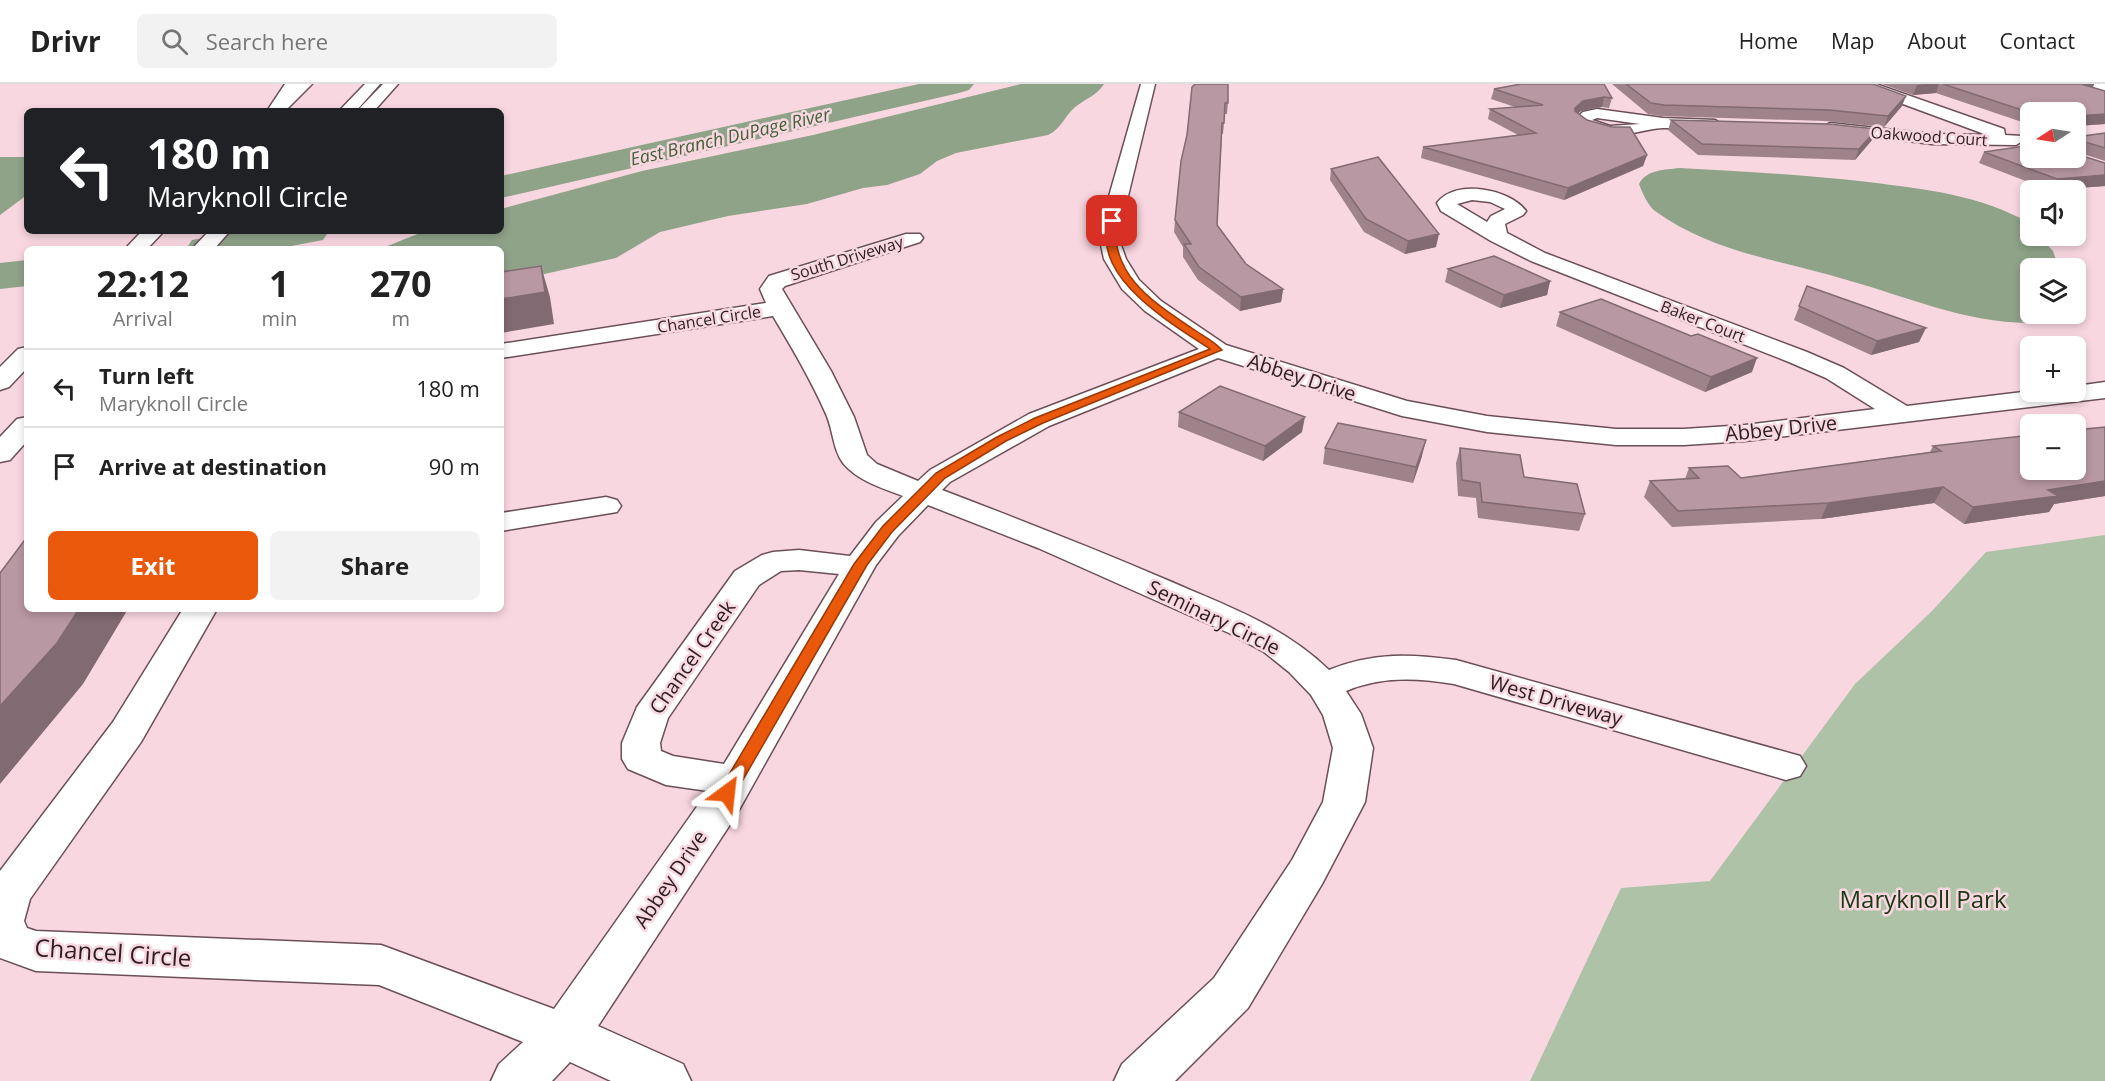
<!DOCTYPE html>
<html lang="en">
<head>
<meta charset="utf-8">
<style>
  body { margin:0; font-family:"Open Sans",sans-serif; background:#f2f2f2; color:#222; height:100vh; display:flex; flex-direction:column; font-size:22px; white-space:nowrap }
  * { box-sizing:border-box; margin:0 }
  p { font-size:20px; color:#767676 }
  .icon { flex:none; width:33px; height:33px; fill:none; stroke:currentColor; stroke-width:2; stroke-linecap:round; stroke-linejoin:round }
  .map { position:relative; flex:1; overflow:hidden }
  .side { position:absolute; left:24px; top:162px; width:480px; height:366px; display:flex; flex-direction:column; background:#fff; border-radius:9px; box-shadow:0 3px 9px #0003 }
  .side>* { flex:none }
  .banner { position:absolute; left:24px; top:24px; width:480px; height:126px; border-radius:9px; box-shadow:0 3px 9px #0003; background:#202124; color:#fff; overflow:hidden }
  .needle { width:39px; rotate:258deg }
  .fabs { position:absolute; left:2020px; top:18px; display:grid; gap:12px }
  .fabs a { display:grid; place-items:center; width:66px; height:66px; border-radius:9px; background:#fff; box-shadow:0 3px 9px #0003; font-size:30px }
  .pin { position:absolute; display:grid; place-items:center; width:51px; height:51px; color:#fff; margin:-26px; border-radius:12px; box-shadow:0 3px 9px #0006 }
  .me { position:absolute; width:66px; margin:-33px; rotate:30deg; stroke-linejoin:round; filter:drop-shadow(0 0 4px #0008) }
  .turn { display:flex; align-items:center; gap:21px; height:126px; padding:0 24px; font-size:27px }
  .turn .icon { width:78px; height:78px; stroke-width:2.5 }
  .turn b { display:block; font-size:42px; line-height:51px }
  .eta { display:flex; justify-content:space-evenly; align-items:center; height:102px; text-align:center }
  .eta b { font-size:36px; font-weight:700; line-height:42px }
  .action { display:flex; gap:12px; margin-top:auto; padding:12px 24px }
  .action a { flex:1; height:69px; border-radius:9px; background:#ea580c; color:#fff; font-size:24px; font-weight:700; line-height:69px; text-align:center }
  .action a+a { background:#f2f2f2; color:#222 }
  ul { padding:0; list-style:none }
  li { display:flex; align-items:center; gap:18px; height:78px; padding:0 24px; border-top:2px solid #e0e0e0 }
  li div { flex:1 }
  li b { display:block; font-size:22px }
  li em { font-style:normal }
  header { display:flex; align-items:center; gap:36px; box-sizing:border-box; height:84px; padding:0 30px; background:#fff; border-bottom:2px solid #e0e0e0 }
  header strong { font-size:28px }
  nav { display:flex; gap:33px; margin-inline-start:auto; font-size:21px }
  .search { width:420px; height:54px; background:#f2f2f2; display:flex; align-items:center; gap:15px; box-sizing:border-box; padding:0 21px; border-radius:9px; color:#767676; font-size:22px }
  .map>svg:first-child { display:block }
  .green { fill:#aec2a8 }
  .water { fill:#8fa389 }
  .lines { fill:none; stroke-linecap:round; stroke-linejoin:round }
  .river { fill:#8fa389; fill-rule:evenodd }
  .street-casing { stroke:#6b4f58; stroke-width:3 }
  .primary-casing { stroke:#6b4f58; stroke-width:3 }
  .highway-casing { stroke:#6b4f58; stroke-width:3 }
  .street { fill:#fff; fill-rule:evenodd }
  .primary { fill:#fff; fill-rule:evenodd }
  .highway { fill:#fff; fill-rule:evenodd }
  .wall { fill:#9e838b }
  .shaded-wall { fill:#816a71 }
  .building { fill:#b898a2; stroke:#816a71; stroke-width:1.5 }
  .route { fill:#ea580c; stroke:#983908; stroke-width:1.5 }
  .labels { text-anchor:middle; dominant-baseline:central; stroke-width:5; stroke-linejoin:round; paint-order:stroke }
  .far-street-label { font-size:16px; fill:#2a1e22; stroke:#f9d7e1 }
  .far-water-label { font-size:18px; font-style:italic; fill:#426238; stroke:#f9d7e1 }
  .street-label { font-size:20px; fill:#2a1e22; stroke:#f9d7e1 }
  .near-park-label { font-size:24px; fill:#1b3911; stroke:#f9d7e1 }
  .near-street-label { font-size:24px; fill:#2a1e22; stroke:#f9d7e1 }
</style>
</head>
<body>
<header>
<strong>Drivr</strong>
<div class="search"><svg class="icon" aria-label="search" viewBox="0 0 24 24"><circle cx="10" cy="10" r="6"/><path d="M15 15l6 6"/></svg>Search here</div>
<nav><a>Home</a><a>Map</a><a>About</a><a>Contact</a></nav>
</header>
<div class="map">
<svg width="2105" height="997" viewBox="0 0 2105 997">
  <rect width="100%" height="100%" fill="#f9d7e1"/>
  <path class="green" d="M2105 451V997H1530L1621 804 1710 797 1855 600 1932 527 1986 468Z"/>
  <path class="water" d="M1021 0H1104C1097 12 1084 15 1074 24 1064 33 1061 45 1048 51L956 69 937 77 920 90 887 101 863 104 807 120 728 132 660 148 616 174 540 191 501 195V165H380L425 147H501V125L642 87 813 51Z
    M0 73H27V111L0 131Z
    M1679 84C1742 87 1805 91 1868 98 1924 105 1982 111 2031 140V152H2039L2053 167 2059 184H2031V230H2059L2056 237C1984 247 1915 215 1847 196 1781 176 1713 169 1655 127 1648 122 1642 108 1639 100 1647 85 1665 86 1679 84Z"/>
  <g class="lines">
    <path class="river" d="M919 0H974L969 6 959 9 501 114V92Z
      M239 147H329L323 156 276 165H186L192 156Z
      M27 176V202L0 205V179Z"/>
    <g class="street-casing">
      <path id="street" d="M1141 0H1155L1122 137 1121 161 1126 175 1139 196 1161 217 1226 261 1407 317 1487 332 1616 345H1684L1745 341 1875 325 1826 294 1789 278 1531 177 1491 157 1441 127 1437 119C1455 94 1510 105 1526 127L1523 131 1505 140 1507 149 1545 169 1807 268 1844 284 1907 322 2031 307 2076 308V302L2105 298V314L1745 357 1684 361H1616L1487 348 1402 332 1218 274 1049 342 950 398 942 406C1018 435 1093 464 1167 496 1225 521 1284 542 1329 586 1374 568 1410 570 1456 576L1800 672 1806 682 1800 692 1786 696 1454 600C1417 594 1382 592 1346 607L1361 630 1373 664 1365 718 1322 800 1248 924 1175 997H1114L1122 980 1214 894 1292 776 1323 718 1333 664 1323 631 1311 611 1289 588 1264 568 1229 549 1038 464 928 421 898 452 876 481 735 733 598 942 683 980 691 997H611L570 978 552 997H491L499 980 523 958 379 901 36 887 0 874V787L113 638 183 525H217L141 658 30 815 24 837 27 844 36 847 381 861 554 925 708 707 666 701 628 685 622 675V659L637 623 735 487 762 471 773 468 799 466 850 472 876 438 903 412C882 404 858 397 843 379 833 366 833 345 826 330 811 296 792 264 773 232L501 274V260L766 219 760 205 769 192 906 150H920L923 154 920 158 785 202 782 205 831 287 854 333 867 371 877 380 918 397 930 386 1029 330 1199 265 1145 227 1122 205 1104 175 1101 161 1102 137ZM1472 116 1490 118 1505 125 1491 132 1487 138 1457 120ZM799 486 839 490 724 680 673 672 661 667 660 659 668 634 759 501 781 487Z
        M1855 0H1876L2004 45 2005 51 2022 52 2024 56 2016 61 1932 60 1824 47 1822 44 1830 39 1932 50 1987 51 1857 3Z
        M2083 0H2105V8L2085 3Z
        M1597 25 1663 34 1715 36 1723 41C1715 51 1677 43 1663 44 1636 45 1597 66 1574 36L1583 28ZM1597 34 1640 40 1610 42 1592 36Z
        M606 413 617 416 621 422 617 428 501 447V429Z"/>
    </g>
    <g class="primary-casing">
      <path id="primary" d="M296 0H312L285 27H268Z
        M365 0H380L356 27H339Z
        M142 147H164L147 165H125Z
        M209 147H230L214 165H192Z
        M27 263V284L9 303 0 306V283L18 265Z
        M27 333V357L10 376 0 378V353L17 335Z"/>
    </g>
    <g class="highway-casing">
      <path id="highway" d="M285 0H299L283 27H267Z
        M383 0H398L374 27H357Z"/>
    </g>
    <use href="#street" class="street"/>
    <use href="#primary" class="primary"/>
    <use href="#highway" class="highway"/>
  </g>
  <path class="wall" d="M1521 0 1612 14 1609 24 1602 23 1581 27 1578 29 1587 36 1647 71 1643 82 1564 116 1421 74 1423 63 1518 51 1488 35 1490 25 1515 23 1491 15 1494 5Z
    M1612 0H1873L1902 22 1884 43 1825 37 1661 32 1648 30Z
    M1882 0H2094L2093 3 2105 40 2076 42V28H2031V41L1936 9 1913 11Z
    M1192 3 1228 19 1227 30H1225L1223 50H1222L1217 141 1246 180 1283 205 1281 218 1240 227 1198 196 1183 173V163L1174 148 1175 136 1187 51Z
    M1671 36 1877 45 1872 56 1855 76 1698 71 1668 46Z
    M2105 49V77L2077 68 2076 69V53Z
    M1984 68 2105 79V102L2049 106 1979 79Z
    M1331 85 1436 163 1405 170 1364 148 1330 96Z
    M1448 185 1550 197 1547 211 1500 224 1445 198Z
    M1807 202 1919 258 1871 271 1794 236Z
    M1560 228 1752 288 1705 308 1556 242Z
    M1179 328 1302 348 1263 377 1178 343Z
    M2105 343V412L2054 420 2049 428 1964 440 1934 419 1821 435 1672 443 1644 413 1650 397 1685 395 1689 384 1741 394 1930 368 1933 362Z
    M1325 364 1422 372 1413 399 1323 380Z
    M1460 364 1524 393 1585 430 1579 447 1478 434 1476 414 1458 412 1456 379Z"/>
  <path class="shaded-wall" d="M1925 0H1939L1936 9 1913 11 1917 1Z
    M2075 0H2094L2091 7Z
    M1906 12 1902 22 1884 43 1888 32Z
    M1604 13 1602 23 1581 27 1572 34 1575 24 1583 17Z
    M2105 30V40L2076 42V32Z
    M1877 45 1872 56 1855 76 1859 65Z
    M2082 57 2076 69V61Z
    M1647 71 1643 82 1564 116 1568 104Z
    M2105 91V102L2051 106 2057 95Z
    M1439 150 1436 163 1405 170 1408 157Z
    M541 182 550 213 554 240 501 249V215Z
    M1550 197 1547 211 1500 224 1504 211Z
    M1283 205 1281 218 1240 227 1241 213Z
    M1926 244 1919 258 1871 271 1877 257Z
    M1757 274 1752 288 1705 308 1711 293Z
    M1305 333 1302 348 1263 377 1265 362Z
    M1426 356 1422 372 1413 399 1416 383Z
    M2105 397V412L2054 420 2049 428 1964 440 1973 423 2048 406Z
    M1943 403 1934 419 1821 435 1828 419Z
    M79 525H128L83 600 0 700V622Z"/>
  <path class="building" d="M1195 0H1228V19H1225L1224 39H1222L1217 141 1246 180 1283 205 1241 213 1199 183 1184 160H1191L1175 136 1181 77 1187 51 1192 3Z
    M1521 0H1604L1612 14 1604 13 1583 17 1575 24V27L1587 36 1612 43H1630L1647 71 1568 104 1423 63 1536 49 1490 25 1543 21 1494 5Z
    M1626 0H1873L1906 12 1888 32 1829 26 1664 21 1651 19Z
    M1943 0H2081L2105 7V30L2076 32V28L2031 29Z
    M1671 36 1829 40 1877 45 1859 65 1702 60Z
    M2105 49V64L2082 57 2079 61H2076V53Z
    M2031 61V74H2076V70L2105 79V91L2057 95 1984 68Z
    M1378 73 1439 150 1408 157 1366 135 1331 85Z
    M1494 172 1550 197 1504 211 1448 185Z
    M541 182 545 208 501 215V188Z
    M1807 202 1926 244 1877 257 1799 222Z
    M1601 215 1691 252 1698 250 1757 274 1711 293 1560 228Z
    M1220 302 1305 333 1265 362 1179 328Z
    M1338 339 1426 356 1416 383 1325 364Z
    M2105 343V397L2048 406 2058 412 1973 423 1943 403 1828 419 1678 427 1650 397 1699 394 1689 384 1728 382 1741 394 1941 367 1933 362 2031 351V386H2076V346Z
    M1460 364 1520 371 1524 393 1577 400 1585 430 1482 418 1480 399 1462 396Z
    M27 453V525H79L57 559 0 622V489Z"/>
  <path class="route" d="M1109 135 1116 137C1110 193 1155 219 1196 247 1205 253 1215 258 1222 266L1043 339 1006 357 945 394 892 448 867 481 733 713 727 715 721 713 719 709 721 704 854 480 883 442 936 389 997 353 1035 334 1210 265C1171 239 1089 193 1109 135Z"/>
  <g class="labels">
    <g class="far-street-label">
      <text transform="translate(1929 52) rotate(4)">Oakwood Court</text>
      <text transform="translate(847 174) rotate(-17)">South Driveway</text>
      <text transform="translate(709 235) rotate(-9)">Chancel Circle</text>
      <text transform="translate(1703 237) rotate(21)">Baker Court</text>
    </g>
    <g class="far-water-label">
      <text transform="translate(730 52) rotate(-13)">East Branch DuPage River</text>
    </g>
    <g class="street-label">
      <text transform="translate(1302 293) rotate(18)">Abbey Drive</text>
      <text transform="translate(1781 344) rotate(-6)">Abbey Drive</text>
      <text transform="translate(1214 533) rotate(26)">Seminary Circle</text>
      <text transform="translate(692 573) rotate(-55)">Chancel Creek</text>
      <text transform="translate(1556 616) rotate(16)">West Driveway</text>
      <text transform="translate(670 795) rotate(-56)">Abbey Drive</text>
    </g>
    <g class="near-park-label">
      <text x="1923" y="814">Maryknoll Park</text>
    </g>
    <g class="near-street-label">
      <text transform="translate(113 868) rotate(4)">Chancel Circle</text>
    </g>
  </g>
</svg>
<div class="fabs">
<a><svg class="needle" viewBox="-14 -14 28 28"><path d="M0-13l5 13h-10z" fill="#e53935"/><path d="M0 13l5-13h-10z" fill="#767676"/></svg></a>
<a><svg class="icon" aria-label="sound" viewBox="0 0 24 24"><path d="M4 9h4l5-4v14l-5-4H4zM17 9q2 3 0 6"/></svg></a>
<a><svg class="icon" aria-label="layers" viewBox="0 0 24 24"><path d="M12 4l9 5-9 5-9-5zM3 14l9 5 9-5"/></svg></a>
<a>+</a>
<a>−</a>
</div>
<div class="pin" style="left:1112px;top:137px;background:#d93025"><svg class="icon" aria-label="arrive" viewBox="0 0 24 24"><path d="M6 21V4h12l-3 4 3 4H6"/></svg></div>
<svg class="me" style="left:727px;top:709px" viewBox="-20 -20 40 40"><path d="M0-17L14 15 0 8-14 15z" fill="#ea580c" stroke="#fff" stroke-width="4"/></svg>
<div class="banner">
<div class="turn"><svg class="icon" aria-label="left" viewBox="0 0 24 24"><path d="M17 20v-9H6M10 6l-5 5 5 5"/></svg><div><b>180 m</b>Maryknoll Circle</div></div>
</div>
<section class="side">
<div class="eta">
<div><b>22:12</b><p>Arrival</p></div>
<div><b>1</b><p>min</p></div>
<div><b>270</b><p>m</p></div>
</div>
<ul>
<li><svg class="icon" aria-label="left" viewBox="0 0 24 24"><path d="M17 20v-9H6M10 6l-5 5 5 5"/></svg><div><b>Turn left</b><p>Maryknoll Circle</p></div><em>180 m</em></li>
<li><svg class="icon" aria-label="arrive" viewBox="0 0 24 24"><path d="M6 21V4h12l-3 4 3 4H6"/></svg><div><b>Arrive at destination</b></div><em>90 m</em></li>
</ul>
<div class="action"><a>Exit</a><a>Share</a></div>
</section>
</div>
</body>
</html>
